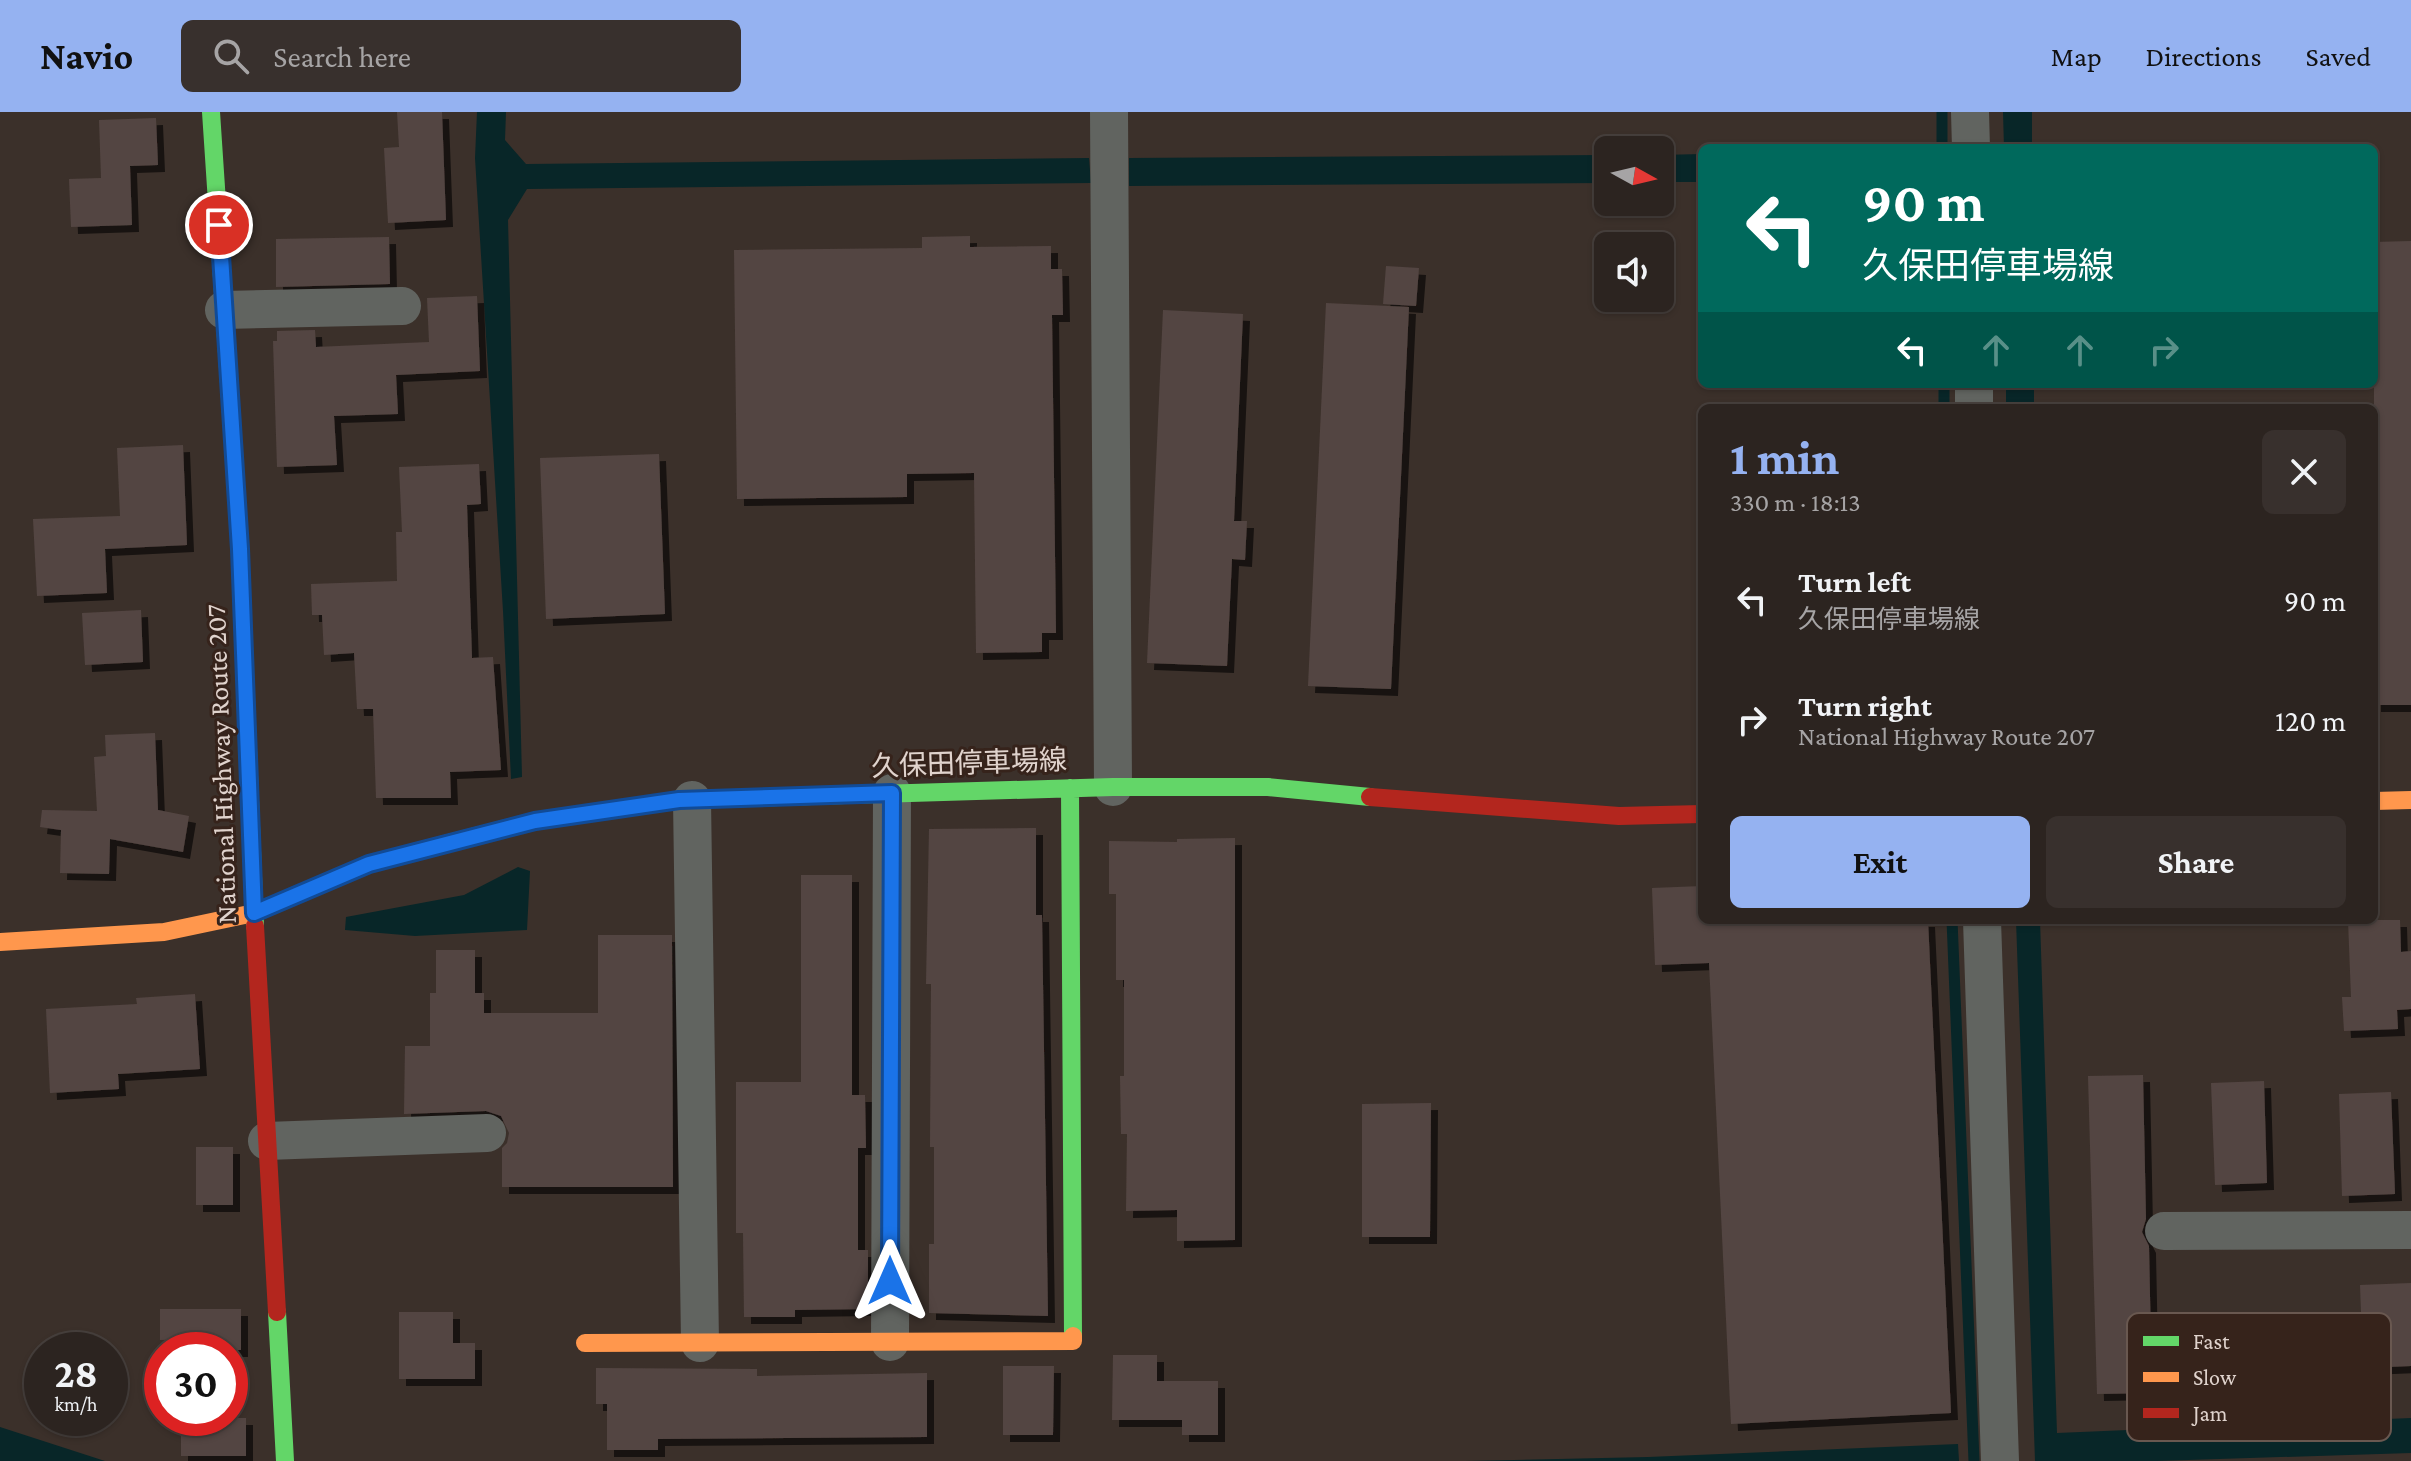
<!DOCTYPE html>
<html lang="en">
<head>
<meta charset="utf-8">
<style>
  body { margin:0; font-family:"Crimson Pro","Noto Sans JP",serif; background:#38302d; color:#f1f3f6; height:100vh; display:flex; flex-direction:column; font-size:30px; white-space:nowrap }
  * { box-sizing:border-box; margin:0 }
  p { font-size:26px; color:#a6a4a5 }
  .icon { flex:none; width:44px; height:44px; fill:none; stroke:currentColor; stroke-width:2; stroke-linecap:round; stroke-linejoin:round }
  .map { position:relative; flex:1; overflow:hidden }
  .details { position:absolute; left:1698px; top:292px; width:680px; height:520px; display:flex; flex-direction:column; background:#2c2420; border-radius:12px; box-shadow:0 2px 6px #0004,0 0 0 2px #48413e }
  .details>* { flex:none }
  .guide { position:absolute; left:1698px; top:32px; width:680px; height:244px; border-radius:12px; box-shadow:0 2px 6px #0004,0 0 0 2px #48413e; background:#00695c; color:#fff; overflow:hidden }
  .needle { width:52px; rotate:98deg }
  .controls { position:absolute; left:1594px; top:24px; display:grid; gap:16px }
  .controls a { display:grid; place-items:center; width:80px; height:80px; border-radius:12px; background:#2c2420; box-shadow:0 2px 6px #0004,0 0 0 2px #48413e; font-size:40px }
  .speed { position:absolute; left:24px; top:1220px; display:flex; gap:16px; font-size:40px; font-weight:700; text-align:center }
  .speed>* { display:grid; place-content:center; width:104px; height:104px; border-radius:50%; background:#2c2420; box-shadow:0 2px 6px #0004,0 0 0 2px #48413e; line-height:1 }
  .speed small { font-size:20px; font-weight:400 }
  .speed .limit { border:12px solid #d22; background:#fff; color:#111 }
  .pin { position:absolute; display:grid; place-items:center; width:68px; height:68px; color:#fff; margin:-34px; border:4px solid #fff; border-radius:50%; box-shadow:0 2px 8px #0007 }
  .me { position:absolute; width:88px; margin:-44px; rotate:0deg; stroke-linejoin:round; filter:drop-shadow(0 0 6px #0008) }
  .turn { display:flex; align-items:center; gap:28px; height:168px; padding:0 32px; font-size:36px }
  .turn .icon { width:104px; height:104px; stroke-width:2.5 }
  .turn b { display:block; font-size:56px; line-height:68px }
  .lanes { display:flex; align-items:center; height:76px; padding:0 32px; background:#0003; justify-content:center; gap:40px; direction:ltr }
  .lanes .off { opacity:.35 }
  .round { display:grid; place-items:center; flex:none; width:84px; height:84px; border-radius:12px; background:#38302d }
  .headline { display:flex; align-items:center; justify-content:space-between; height:136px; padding:0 32px }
  h1 { font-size:48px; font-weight:700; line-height:60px; color:#95b2f1 }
  .cta { display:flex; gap:16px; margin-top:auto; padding:16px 32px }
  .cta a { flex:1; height:92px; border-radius:12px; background:#95b2f1; color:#111; font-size:32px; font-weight:700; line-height:92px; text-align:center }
  .cta a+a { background:#38302d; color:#f1f3f6 }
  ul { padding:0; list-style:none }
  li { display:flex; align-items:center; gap:24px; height:120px; padding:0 32px }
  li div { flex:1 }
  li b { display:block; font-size:30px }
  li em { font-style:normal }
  header { display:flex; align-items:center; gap:48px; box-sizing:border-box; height:112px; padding:0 40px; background:#95b2f1; color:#111 }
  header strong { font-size:38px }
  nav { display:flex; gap:44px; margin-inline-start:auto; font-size:28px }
  .search { width:560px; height:72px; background:#38302d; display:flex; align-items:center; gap:20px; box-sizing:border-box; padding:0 28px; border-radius:12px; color:#a6a4a5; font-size:30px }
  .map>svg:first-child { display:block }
  .water { fill:#082628 }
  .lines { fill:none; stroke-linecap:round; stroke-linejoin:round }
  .stream { stroke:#082628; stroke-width:11 }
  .building { fill:#534542; filter:url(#shadow) }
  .street { stroke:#616460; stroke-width:38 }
  .fast { stroke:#63d668; stroke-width:18 }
  .slow { stroke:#ff974d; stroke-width:18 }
  .jam { stroke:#b3261e; stroke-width:18 }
  .route-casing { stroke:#114b97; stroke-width:20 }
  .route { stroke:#1a73e8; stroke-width:14 }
  .labels { text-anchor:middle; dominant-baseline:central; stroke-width:6; stroke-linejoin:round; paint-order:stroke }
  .street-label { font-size:28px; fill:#e0d3cd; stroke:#36231b }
  .key { fill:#36231b; stroke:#695850; stroke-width:2 }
  .key-label { font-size:22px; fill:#e0d3cd }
</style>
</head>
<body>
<header>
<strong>Navio</strong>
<div class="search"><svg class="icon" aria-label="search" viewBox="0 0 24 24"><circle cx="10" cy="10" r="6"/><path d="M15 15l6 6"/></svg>Search here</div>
<nav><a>Map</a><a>Directions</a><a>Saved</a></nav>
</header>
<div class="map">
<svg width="2411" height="1349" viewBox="0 0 2411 1349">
  <defs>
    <filter id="shadow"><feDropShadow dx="7" dy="7" stdDeviation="0" flood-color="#0009"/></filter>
  </defs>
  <rect width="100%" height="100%" fill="#3b302a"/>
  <path class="water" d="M477 0H506L505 28 526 52 1089 46 1091 71 527 77 508 108 522 665 511 667 503 499 475 46Z
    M2003 0H2032V36H2004Z
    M1702 42V70H1660V43Z
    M1608 43V71L1129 74V46Z
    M2006 272H2034V296H2006Z
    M518 755 530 759 527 818 415 824 345 818 346 805 464 783Z
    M2016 808H2040L2057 1321 2411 1306V1341L2157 1349H2035Z
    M0 1315 105 1349H0Z
    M1958 1332 1959 1349H1465L1648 1345Z"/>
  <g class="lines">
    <path class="stream" d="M1942 0V36
      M1944 272V296
      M1952 808 1974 1349"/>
  </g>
  <path class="building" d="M397 0H442L446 108 388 111 384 36 399 35Z
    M156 6 158 53 130 54 132 113 71 115 69 67 101 66 99 8Z
    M970 124V135L1051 134V157H1062L1063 203H1052L1056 521H1042V540L976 541 974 361 907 362V385L737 387 734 138 922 136V125Z
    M389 125 390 172 276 175V127Z
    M2411 129V593H2374V130Z
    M1386 154 1419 156 1416 194 1383 192Z
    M477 184 480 259 396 263 398 302 334 304 337 353 277 355 273 229H277V219L315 218 316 235 429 230 427 186Z
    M1326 191 1409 195 1391 577 1308 574Z
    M1163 198 1243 202 1234 409H1247L1245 448 1232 447 1227 554 1147 551Z
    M183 333 187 433 105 437 107 481 37 484 33 407 120 404 117 336Z
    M659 342 665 502 546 507 540 346Z
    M479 352 481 392 467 393 472 546 493 545 501 658 450 660 451 686H376L373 597H357L354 541 324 543 322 503H312L311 472 397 469 396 420H402L399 355Z
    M141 498 143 550 85 553 82 501Z
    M155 621 158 698 189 704 183 740 110 727 109 762 60 761 61 718 40 715 42 698 97 699 94 645 106 644 105 623Z
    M1036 716V803H1042L1048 1204 929 1201V1132H934V1035H930L931 872H926L929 717Z
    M1235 726V1128L1177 1129V1098L1126 1099 1127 1022H1121L1120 964H1124V868H1116V782H1109V729L1177 730V727Z
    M801 763H852V983H865L866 1036H858V1138H868V1197L795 1198V1205H744L743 1121H736V970H801Z
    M1702 774V808H1928L1951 1301 1731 1312 1709 851 1655 853 1652 776Z
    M2348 808H2400L2401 840 2411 839V897L2397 898 2398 917 2344 919 2342 885H2351Z
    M598 823H672L673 1075H502V1036L507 1031 509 1021 501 1004 486 999 404 1002 405 934H430V881H436V838H475V881H484V901H598Z
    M195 882 200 957 118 962 119 977 50 981 46 897 137 892 136 886Z
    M2143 963 2146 1107 2142 1120 2149 1134 2152 1281 2097 1282 2088 964Z
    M2264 969 2267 1071 2215 1073 2211 971Z
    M2391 980 2395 1082 2342 1084 2339 982Z
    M1431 991 1430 1125H1362V992Z
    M196 1035H233V1093H196Z
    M2411 1171V1254L2363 1256 2360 1173Z
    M160 1197H241V1238H206V1227L160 1228Z
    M399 1200H453V1231H475V1267H399Z
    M1113 1243H1157V1269H1218V1323H1182V1308H1112Z
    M1003 1254H1054L1053 1323H1003Z
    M596 1256 757 1257V1264L927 1261V1325L658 1327V1338H607V1292H596Z
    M181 1306H246V1344H181Z"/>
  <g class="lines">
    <path class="street" d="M1109 0 1113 675
      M1970 0 1971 36
      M224 198 402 194
      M1974 272V296
      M692 688 700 1231
      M1982 808 2000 1349
      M267 1029 487 1021
      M2164 1119 2411 1118
      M890 1230 892 681"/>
    <path class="fast" d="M211 0 240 437 255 814
      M1070 676 1073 1224
      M449 731 535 709 679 688 1113 675H1268L1370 685
      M277 1200 285 1349"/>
    <path class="slow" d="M2374 689 2411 688
      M0 830 164 820 254 801 369 752 449 731
      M585 1231 1073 1229V1224"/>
    <path class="jam" d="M1370 685 1619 704 1702 702
      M255 814 277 1200"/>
  </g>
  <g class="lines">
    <g class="route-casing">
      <path id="route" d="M219 113 240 437 254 801 369 752 535 709 679 688 892 681 890 1169"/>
    </g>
    <use href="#route" class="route"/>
  </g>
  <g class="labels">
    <g class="street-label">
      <text transform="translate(969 651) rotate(-2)">久保田停車場線</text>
      <text transform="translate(221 652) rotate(-92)">National Highway Route 207</text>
    </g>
  </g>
  <rect x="2127" y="1201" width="264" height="128" rx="12" class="key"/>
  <rect x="2143" y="1224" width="36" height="10" fill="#63d668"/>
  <rect x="2143" y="1260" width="36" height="10" fill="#ff974d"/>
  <rect x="2143" y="1296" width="36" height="10" fill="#b3261e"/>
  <g class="key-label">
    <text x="2193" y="1237">Fast</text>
    <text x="2193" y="1273">Slow</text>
    <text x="2193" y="1309">Jam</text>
  </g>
</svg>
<div class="controls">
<a><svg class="needle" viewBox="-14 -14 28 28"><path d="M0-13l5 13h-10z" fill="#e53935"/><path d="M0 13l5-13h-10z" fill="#a6a4a5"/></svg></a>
<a><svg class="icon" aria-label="sound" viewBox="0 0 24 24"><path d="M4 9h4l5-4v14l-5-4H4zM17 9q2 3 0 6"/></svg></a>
</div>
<div class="speed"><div>28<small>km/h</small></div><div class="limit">30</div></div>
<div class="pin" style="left:219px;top:113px;background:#d93025"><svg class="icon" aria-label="arrive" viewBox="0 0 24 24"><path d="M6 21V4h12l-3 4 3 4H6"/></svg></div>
<svg class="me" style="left:890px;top:1169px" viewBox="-20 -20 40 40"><path d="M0-17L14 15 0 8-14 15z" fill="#1a73e8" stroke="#fff" stroke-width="4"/></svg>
<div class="guide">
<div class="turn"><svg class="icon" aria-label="left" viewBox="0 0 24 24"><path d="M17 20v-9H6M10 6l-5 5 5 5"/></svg><div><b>90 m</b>久保田停車場線</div></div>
<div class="lanes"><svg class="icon" aria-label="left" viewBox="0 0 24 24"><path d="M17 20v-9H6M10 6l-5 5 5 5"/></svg><svg class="icon off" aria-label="ahead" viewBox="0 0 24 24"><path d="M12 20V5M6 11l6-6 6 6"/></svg><svg class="icon off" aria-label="ahead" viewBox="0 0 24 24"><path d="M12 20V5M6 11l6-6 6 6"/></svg><svg class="icon off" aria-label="right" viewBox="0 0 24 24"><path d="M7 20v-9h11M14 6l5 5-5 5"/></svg></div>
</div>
<section class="details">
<div class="headline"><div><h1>1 min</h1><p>330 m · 18:13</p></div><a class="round"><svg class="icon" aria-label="close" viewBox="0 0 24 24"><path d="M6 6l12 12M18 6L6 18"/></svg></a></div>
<ul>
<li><svg class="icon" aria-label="left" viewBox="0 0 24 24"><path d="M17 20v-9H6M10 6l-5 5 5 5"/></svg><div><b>Turn left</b><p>久保田停車場線</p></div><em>90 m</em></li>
<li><svg class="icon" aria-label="right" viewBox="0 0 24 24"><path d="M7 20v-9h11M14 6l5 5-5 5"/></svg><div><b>Turn right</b><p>National Highway Route 207</p></div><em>120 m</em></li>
</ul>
<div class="cta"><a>Exit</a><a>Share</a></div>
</section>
</div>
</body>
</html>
